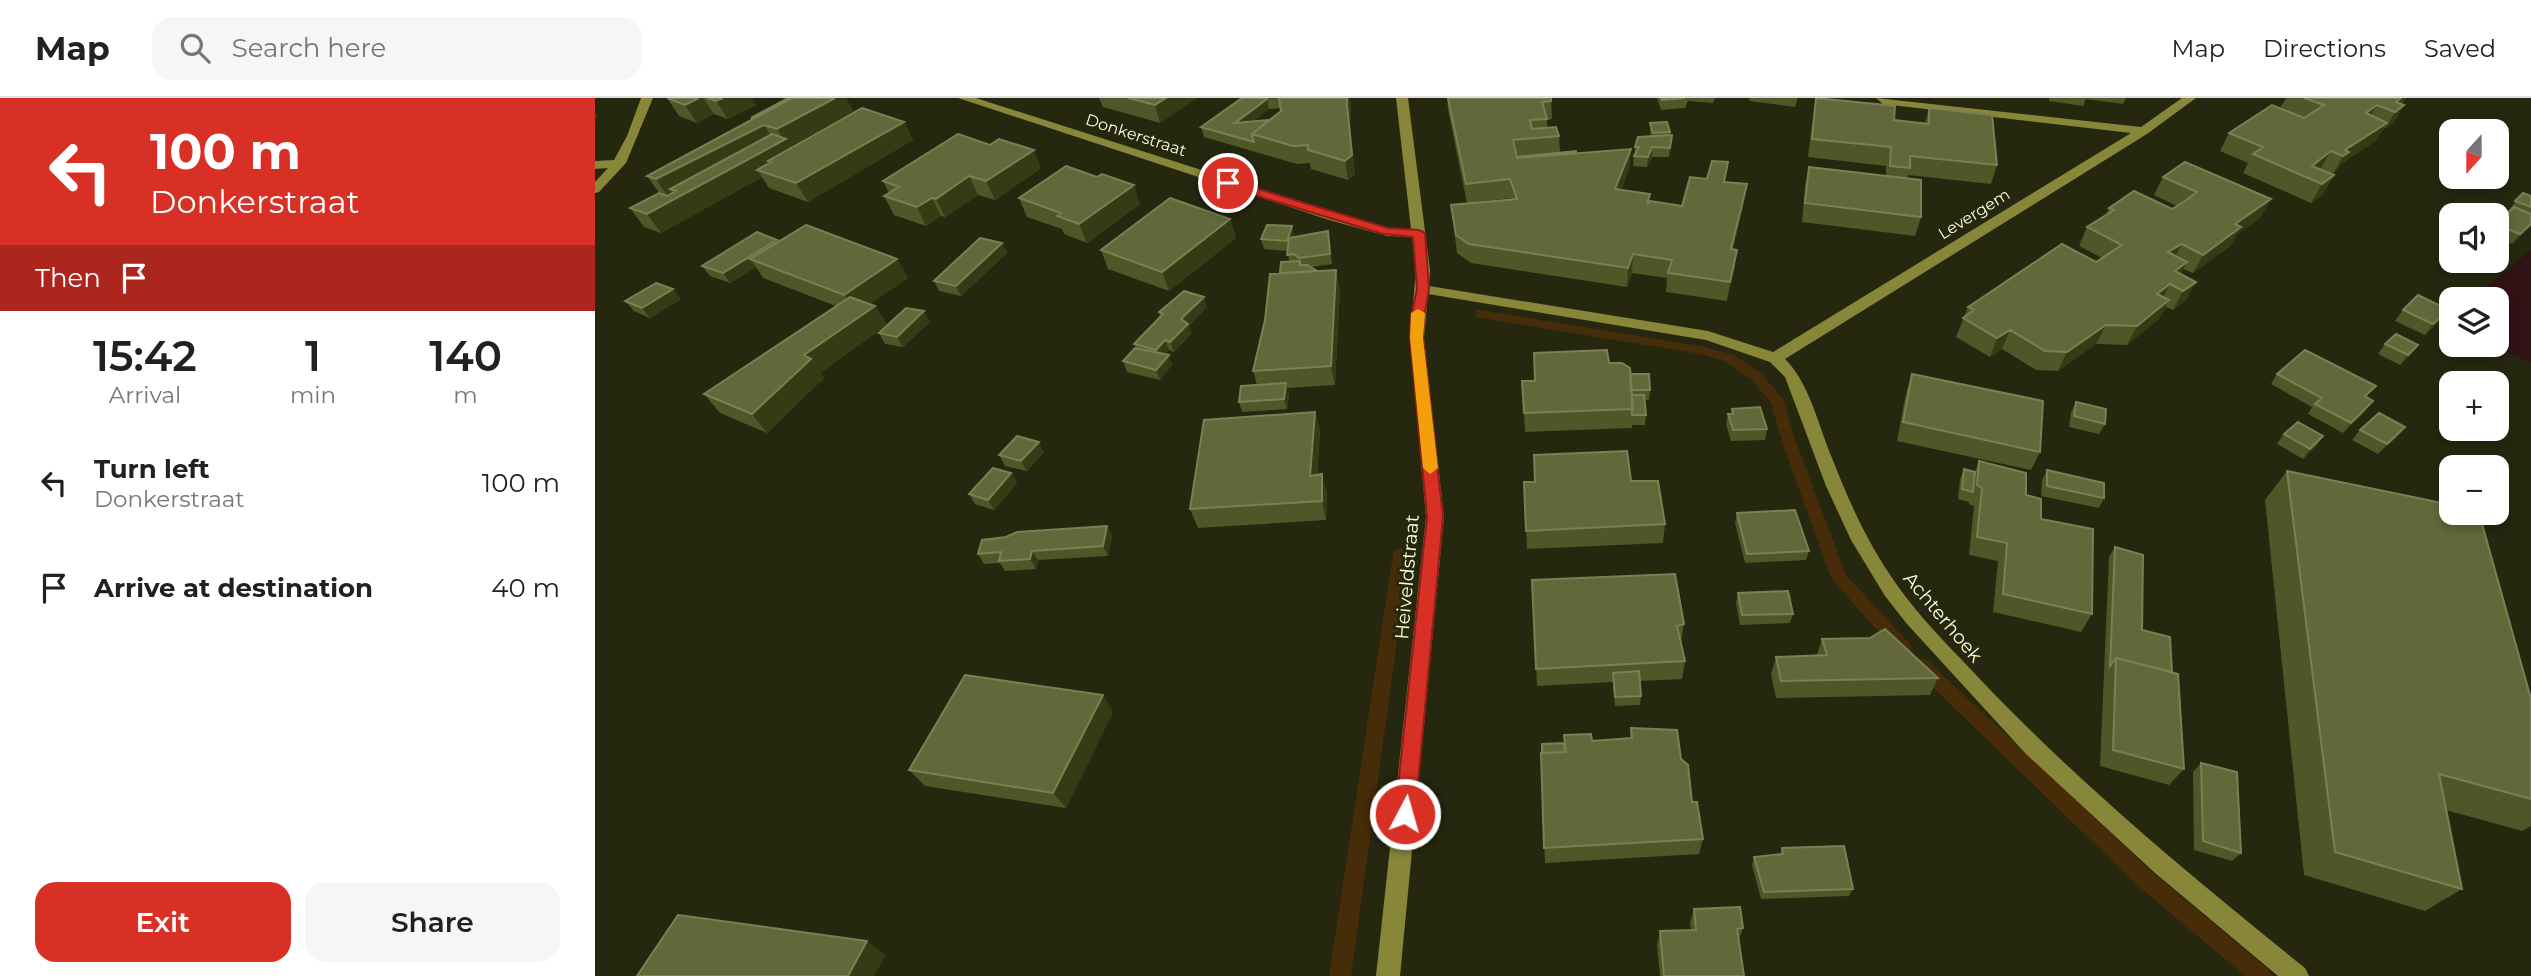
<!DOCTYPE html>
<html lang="en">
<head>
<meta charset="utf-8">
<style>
  body { margin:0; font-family:Montserrat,sans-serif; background:#f6f6f6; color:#202124; height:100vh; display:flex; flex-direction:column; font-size:26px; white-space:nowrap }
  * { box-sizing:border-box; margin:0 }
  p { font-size:23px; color:#757577 }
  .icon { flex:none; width:38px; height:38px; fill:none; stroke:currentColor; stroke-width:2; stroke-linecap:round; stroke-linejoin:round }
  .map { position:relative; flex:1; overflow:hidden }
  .drawer { display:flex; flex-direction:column; background:#fff; width:595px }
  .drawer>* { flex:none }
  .guide { background:#d93025; color:#fff; overflow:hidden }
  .needle { width:46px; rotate:201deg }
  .fabs { position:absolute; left:1844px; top:21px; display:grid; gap:14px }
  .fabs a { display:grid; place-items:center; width:70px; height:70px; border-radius:14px; background:#fff; box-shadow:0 4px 10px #0003; font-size:35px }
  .pin { position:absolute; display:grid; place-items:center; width:60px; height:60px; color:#fff; margin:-30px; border:4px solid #fff; border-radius:50%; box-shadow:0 2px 7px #0007 }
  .me { position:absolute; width:77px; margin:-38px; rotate:6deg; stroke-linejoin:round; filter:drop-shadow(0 0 5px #0008) }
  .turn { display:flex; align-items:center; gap:24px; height:147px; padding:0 35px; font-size:32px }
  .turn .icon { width:91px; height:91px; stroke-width:2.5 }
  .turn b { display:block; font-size:49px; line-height:60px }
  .then { display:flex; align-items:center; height:66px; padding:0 35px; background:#0003; gap:14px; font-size:26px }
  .eta { display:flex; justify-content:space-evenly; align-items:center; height:119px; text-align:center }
  .eta b { font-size:42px; font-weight:600; line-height:49px }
  .primary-button { display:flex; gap:14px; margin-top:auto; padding:14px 35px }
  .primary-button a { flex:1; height:80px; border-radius:21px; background:#d93025; color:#fff; font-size:28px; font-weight:600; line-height:80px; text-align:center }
  .primary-button a+a { background:#f6f6f6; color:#202124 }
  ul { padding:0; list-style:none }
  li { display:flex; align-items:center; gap:21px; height:105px; padding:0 35px }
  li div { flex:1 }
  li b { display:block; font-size:26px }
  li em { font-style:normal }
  header { display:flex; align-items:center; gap:42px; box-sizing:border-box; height:98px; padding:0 35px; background:#fff; border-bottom:2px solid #e0e0e0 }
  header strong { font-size:33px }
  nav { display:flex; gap:38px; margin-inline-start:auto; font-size:24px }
  .search { width:490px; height:63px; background:#f6f6f6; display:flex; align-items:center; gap:18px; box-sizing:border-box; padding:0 24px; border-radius:21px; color:#757577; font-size:26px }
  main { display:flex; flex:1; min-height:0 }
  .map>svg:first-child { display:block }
  .green { fill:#311215 }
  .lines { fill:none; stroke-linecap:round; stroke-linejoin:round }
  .stream { fill:#462c09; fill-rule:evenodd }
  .minor { fill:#878639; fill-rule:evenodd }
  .wall { fill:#4f5627; fill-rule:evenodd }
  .shaded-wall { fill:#363b16 }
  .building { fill:#62683a; stroke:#7a8052; stroke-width:2 }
  .route { fill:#d93025; stroke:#8d1f18; stroke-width:2 }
  .slow { fill:#f59e0b }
  .labels { text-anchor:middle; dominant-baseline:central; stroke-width:6; stroke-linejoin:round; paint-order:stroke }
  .far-street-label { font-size:16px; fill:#fdffd5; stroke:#25270f }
  .street-label { font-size:19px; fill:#fdffd5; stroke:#25270f }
</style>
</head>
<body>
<header>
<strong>Map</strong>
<div class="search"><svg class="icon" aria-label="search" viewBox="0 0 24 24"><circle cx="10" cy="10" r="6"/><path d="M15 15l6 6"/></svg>Search here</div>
<nav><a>Map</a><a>Directions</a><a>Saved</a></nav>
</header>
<main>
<section class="drawer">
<div class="guide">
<div class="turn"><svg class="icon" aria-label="left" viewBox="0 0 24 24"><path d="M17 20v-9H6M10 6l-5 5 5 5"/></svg><div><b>100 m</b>Donkerstraat</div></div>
<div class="then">Then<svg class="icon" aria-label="arrive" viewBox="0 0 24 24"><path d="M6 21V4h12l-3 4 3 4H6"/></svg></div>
</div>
<div class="eta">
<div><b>15:42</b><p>Arrival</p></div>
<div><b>1</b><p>min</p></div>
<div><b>140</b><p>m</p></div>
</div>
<ul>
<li><svg class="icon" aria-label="left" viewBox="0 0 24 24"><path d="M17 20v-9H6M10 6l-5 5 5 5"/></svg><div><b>Turn left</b><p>Donkerstraat</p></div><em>100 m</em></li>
<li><svg class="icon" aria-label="arrive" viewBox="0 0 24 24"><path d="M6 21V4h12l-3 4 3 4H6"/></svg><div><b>Arrive at destination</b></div><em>40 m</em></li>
</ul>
<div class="primary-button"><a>Exit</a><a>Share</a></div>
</section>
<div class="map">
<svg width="1936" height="878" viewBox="0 0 1936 878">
  <rect width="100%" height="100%" fill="#25270f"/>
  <path class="green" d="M1936 152V264L1890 247H1902V201H1877Z"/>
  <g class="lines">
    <path class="stream" d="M886 212 1106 248 1139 257 1167 276 1188 301 1201 344 1251 477 1314 545 1317 550 1314 555 1308 557 1302 555 1236 480 1187 344 1176 305 1157 282 1129 263 1105 256 881 219V213Z
      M806 450 812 452 814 456 756 878H734L798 456 800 452Z
      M1327 561 1333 563 1556 773 1673 871 1677 878H1650L1542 787 1321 573 1318 568 1321 563Z"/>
    <path class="minor" d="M46 0H58L31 65 4 94 0 95V84L13 70 0 71V63L19 62 32 38Z
      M363 0H381L744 116 793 130 816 131 801 0H813L835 172 834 188 1113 233 1178 254 1536 35 1288 6 1281 0 1546 29 1587 0H1601L1552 36 1190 261C1215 286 1223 327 1237 360 1254 404 1274 448 1302 487 1325 520 1355 549 1382 578 1483 685 1596 778 1710 870L1714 878H1683L1560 775 1431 656 1312 526 1290 498 1256 442 1231 388 1190 279 1175 264 1111 242 833 196 829 240 849 419 805 878H781L831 419 815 240 821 172 817 139 792 138 734 122Z"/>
  </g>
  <path class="wall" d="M72 0H157L161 7 133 21 119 16 102 25 84 18Z
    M193 0H251L258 13 196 48 197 50 309 24 318 42 213 104 174 90 167 79 66 135 49 129 35 110 65 96 52 78 157 21 156 20Z
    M504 0H602L565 25 508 9Z
    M647 0H755L756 8 755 26 760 76 753 82 716 71 715 65 702 66 609 39 606 29ZM686 10V13L674 22 657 24 674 11Z
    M852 0H956L957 21 952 22V30L964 38 965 55H981L1035 69 1026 92 1054 104 1087 108 1131 84 1152 86 1149 105 1138 151 1142 152 1132 203 1071 194 1072 180 1037 175 1032 189 876 165 862 155 856 107 917 101 916 100 872 105 853 12Z
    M1062 0H1120L1118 5 1093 3 1090 10 1066 12Z
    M1155 0H1203L1200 9 1154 3Z
    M1221 0 1299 22 1330 25 1334 10 1402 67 1396 86 1313 77 1312 81 1326 119 1320 138 1207 124 1210 88 1214 69 1291 78V68L1213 59 1218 18Z
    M1454 0H1531L1528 6 1491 1 1488 8 1454 3Z
    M1691 0H1811L1807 6 1809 7 1798 25 1788 31 1780 43 1746 66 1742 72 1737 77H1739L1728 96 1716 105 1648 75 1653 65 1625 53 1634 35 1685 10Z
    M1055 25 1075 34V37H1077L1074 59H1057L1052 69 1038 68 1040 49 1056 38 1055 35Z
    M446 70 400 102 383 97 350 119 346 118 331 128 299 117 289 98 294 95 288 83Z
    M1568 79 1676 101 1665 120 1642 136 1635 148 1598 175 1588 171 1586 176 1601 184 1591 202 1578 212 1571 209 1564 221 1532 247 1501 246 1463 273 1441 272 1407 251 1395 259 1361 239 1373 209 1501 164 1507 160 1484 148 1492 129 1511 117 1514 110 1577 111 1582 108 1559 97Z
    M1928 95 1936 98V128L1917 146 1902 140V125L1914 114 1913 113Z
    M424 100 545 106 492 145 469 136 467 131 432 119Z
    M635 121 641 140 574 193 513 171 506 152Z
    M697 128 698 140 735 143 737 166 716 169 745 191 740 287 692 290 694 295 692 311 647 314 644 304 662 287 658 273 685 175 694 164 693 153 669 151 666 141Z
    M182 142 183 144 302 161 313 180 274 206 280 208 292 227 225 275 229 280 172 335 125 315 109 296 241 208 168 180 161 169 135 185 115 178 107 168Z
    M407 145 412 155 366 198 344 193 339 183Z
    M86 201 55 220 39 213 30 203Z
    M612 209 594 228 596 236 579 254 574 252 570 256 577 267 565 282 532 274 528 263 541 250 539 246 565 219 564 214Z
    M1808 212 1846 222 1830 237 1800 223Z
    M335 224 308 249 290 246 284 235Z
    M1790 246 1823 247 1815 257 1805 267 1783 256Z
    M1014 265 1035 276 1055 292 1054 302H1050L1051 317 1050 327H1037V330L930 334 927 283H940Z
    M1317 276 1445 354 1436 372 1302 343 1311 295Z
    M1682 276 1772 299 1770 313 1748 335 1713 316 1717 309 1676 286Z
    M1481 304 1510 326 1504 336 1474 329 1476 314Z
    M1137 311 1172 331 1170 342 1136 343 1131 326 1133 316H1137Z
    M720 314 725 333 722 377 732 395 731 422 603 430 595 411Z
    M1810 329 1801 340 1783 356 1757 342 1765 332Z
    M1689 336 1728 338 1721 348 1708 361 1682 346Z
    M449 354 432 373 410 368 404 357Z
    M1384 363 1431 397 1446 421 1497 516 1486 534 1398 514 1403 463 1374 457 1379 408 1374 406V404L1363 401 1365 381 1369 371 1380 374Z
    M1452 372 1509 400 1504 410 1446 398 1447 382Z
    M1692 373 1936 601V728L1927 733 1851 712 1867 791 1830 813 1709 777 1670 402Z
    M416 375 422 385 399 412 380 406 374 396Z
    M929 384 1070 426 1068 445 932 451Z
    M1142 415 1214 453 1211 462 1150 465 1140 425Z
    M512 428 517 438 513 458 443 462 441 471 410 473 405 465 389 466 383 456Z
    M1520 449 1547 532 1577 574 1589 671 1574 687 1505 668 1514 459Z
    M937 482 1089 526 1086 544H1085L1090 563 1087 581 1045 583 1046 598 1045 607 1020 608 1018 584 942 588Z
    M1143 495 1198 516 1195 525 1145 527 1141 505Z
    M1227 541 1343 580 1335 597 1181 600 1176 576 1181 559 1222 557Z
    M518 614 471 710 330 688 314 672Z
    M1036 630 1086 661 1108 741 1104 756 950 765 946 655 969 645V637L997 643 1035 640Z
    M1606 665 1646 755 1637 763 1599 752 1598 674Z
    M1187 750 1258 791 1254 798 1166 801 1157 767 1159 759 1185 756Z
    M1099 811 1148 830 1144 842 1149 878H1065L1062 847 1065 833 1096 832 1095 825Z"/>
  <path class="shaded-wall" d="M104 0H108L119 16 102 25 90 7Z
    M128 0H157L161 7 133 21 121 3Z
    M240 0H251L258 13 196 48 202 59 176 64 173 63 178 72H162L167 79 66 135 52 116 189 42 182 31Z
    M571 0H602L565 25 560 7Z
    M752 0H755L756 8 755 26 760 76 753 82 750 63Z
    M1806 0H1811L1804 11 1809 7 1798 25 1789 32 1800 14 1801 4Z
    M672 1 674 11 642 35 640 25Z
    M1782 7 1771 25V15Z
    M0 14 3 18 0 25Z
    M309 24 318 42 213 104 201 85Z
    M1792 25 1780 43 1746 66 1742 72 1737 77 1748 58 1750 52Z
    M169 27 180 45 75 91 79 97 74 100 61 81Z
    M1057 49V59L1052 69 1053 59Z
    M1036 51 1035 69 1019 110 1020 91Z
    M439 52 446 70 400 102 391 83Z
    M1736 53 1725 72 1717 68Z
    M1739 77 1728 96 1716 105 1727 86Z
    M374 78 383 97 350 119 341 101Z
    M1152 86 1149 105 1133 170 1136 151Z
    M539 87 545 106 492 145 484 126Z
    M337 100 346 118 331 128 322 109Z
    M1676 101 1665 120 1642 136 1635 148 1598 175 1608 157 1640 126Z
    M635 121 641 140 574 193 567 174Z
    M1936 126V128L1917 146 1925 136Z
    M697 128 699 138 694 153 692 143Z
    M733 133 735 143 737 166 735 156Z
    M182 142 189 152 155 161 161 169 135 185 128 175Z
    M407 145 412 155 366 198 361 188Z
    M1587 146 1577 165 1573 154Z
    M1142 152 1140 170 1132 203 1135 184Z
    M1038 156 1037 175 1032 189 1033 170Z
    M302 161 313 180 261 216 249 197Z
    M1592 164 1582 183 1575 186 1565 205 1562 196 1580 173Z
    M741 172 745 191 740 287 736 268Z
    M1601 184 1591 202 1578 212 1588 193Z
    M78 191 86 201 55 220 47 210Z
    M609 199 612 209 594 228 596 236 579 254 575 244 586 221Z
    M1574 202 1564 221 1532 247 1542 228Z
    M280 208 292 227 225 275 229 280 172 335 157 316 209 257Z
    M1854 212 1846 222 1830 237 1838 226Z
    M329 213 335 224 308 249 302 239Z
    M1511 227 1501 246 1463 273 1472 254Z
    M1415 232 1407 251 1395 259 1402 240Z
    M570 242 574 252 565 262 561 252Z
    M1823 247 1815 257 1805 267 1813 257Z
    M574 257 577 267 565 282 561 272Z
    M691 285 694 295 692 311 689 301Z
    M1778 303 1770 313 1748 335 1756 325Z
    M720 314 725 333 720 396 715 378Z
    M1810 329 1801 340 1783 356 1792 346Z
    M1728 338 1721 348 1708 361 1715 351Z
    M444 344 449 354 432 373 426 363Z
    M416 375 422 385 399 412 393 402Z
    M727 376 732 395 731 422 727 403Z
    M512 428 517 438 513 458 508 448Z
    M437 453 443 462 441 471 435 461Z
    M508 597 518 614 471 710 458 695Z
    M272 843 291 857 279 878H253Z"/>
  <path class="building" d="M72 0H104L90 7Z
    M112 0H128L121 3Z
    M193 0H197L159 20H156Z
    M197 0H240L182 31 169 27 61 81 52 78Z
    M533 0H571L560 7Z
    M647 0H672V1L640 25 674 22 657 36 659 44 606 29Z
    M684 0H752V7L757 57 750 63 713 52V47L698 48 657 36 686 13Z
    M853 0H956V3L947 4 952 21 935 22 937 31 961 29 964 38 918 42 922 60 1036 51 1020 91 1055 96 1052 106 1055 103 1087 108 1095 79 1112 81 1117 63 1133 64 1129 84 1152 86 1136 151 1142 152 1135 184 1073 175 1077 162 1038 156 1033 170 874 146 861 137 856 107 922 101 915 81 871 86Z
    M1066 0H1090L1067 2Z
    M1221 0 1300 8 1299 22 1334 26V10L1397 17 1402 67 1315 58V70L1295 68 1296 49 1217 41Z
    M1709 0H1806L1801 4 1809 7 1800 14 1782 7 1771 15 1792 25 1750 52 1754 54 1748 58 1736 53 1717 68 1739 77 1727 86 1658 56 1668 49 1634 35 1677 7 1709 20 1729 7Z
    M267 10 309 24 201 85 162 72 176 64 173 63Z
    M1072 24 1075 34 1058 35 1055 25Z
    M177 36 191 41 52 116 35 110 64 95 72 98 81 93 75 91Z
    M363 36 395 47 404 41 439 52 391 83 374 78 341 101 337 100 322 109 289 98 304 89 288 83Z
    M1077 37 1075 50 1057 49 1053 59 1039 58 1044 49H1040L1043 39Z
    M981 53V55L922 59Z
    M1590 64 1676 101 1640 126 1646 129 1608 157 1587 146 1573 154 1592 164 1580 173 1601 184 1588 193 1575 186 1562 196 1574 202 1542 228 1511 227 1472 254 1450 253 1415 232 1402 240 1368 220 1379 212 1373 209 1467 146 1501 164 1527 147 1492 129 1519 112 1514 110 1539 93 1577 111 1590 103 1602 94 1568 79Z
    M471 68 502 79 507 76 539 87 484 126 462 118 466 115 424 100Z
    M1214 69 1326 82V119L1210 105Z
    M1928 95 1936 98V109L1920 103Z
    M575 100 635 121 567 174 506 152Z
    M1919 109 1936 116V126L1925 136 1902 127V125Z
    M211 127 302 161 249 197 155 161Z
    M672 127 697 128 692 143 666 141Z
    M733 133 735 156 704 160 699 156 692 157 694 140Z
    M162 134 182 142 128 175 107 168Z
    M385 140 407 145 361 188 339 183Z
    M705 163V167H712L722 173 685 175 686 164Z
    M741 172 736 268 658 273 670 222 675 176Z
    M61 185 78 191 47 210 30 203Z
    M589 193 609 199 586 221 593 226 575 244 570 242 561 252 539 246 568 216 564 214Z
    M1823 197 1854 212 1838 226 1808 212Z
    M255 199 280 208 209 257 216 261 157 316 109 296Z
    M311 210 329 213 302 239 284 235Z
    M1801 236 1823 247 1813 257 1790 246Z
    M540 250 574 257 561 272 528 263Z
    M1012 252 1014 265H1027L1035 270 1038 311 929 315 927 283H940L939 255Z
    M1710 252 1781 288 1770 298 1778 303 1756 325 1720 306 1727 300 1682 276Z
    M1035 276H1054L1055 292H1036Z
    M1317 276 1448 303 1445 354 1308 324Z
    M691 285 689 301 644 304 646 288Z
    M1037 297H1049L1051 317H1037Z
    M1481 304 1511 311 1510 326 1479 318Z
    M1165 309 1172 331 1138 332 1133 316H1138L1137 311Z
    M720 314 715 378 727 376V403L595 411 609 322Z
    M1784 315 1810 329 1792 346 1765 332Z
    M1703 324 1728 338 1715 351 1689 336Z
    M422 338 444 344 426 363 404 357Z
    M1032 353 1036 383H1063L1070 426 931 433 929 384H940L939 357Z
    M1384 363 1431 375V397L1446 401V421L1498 431 1497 516 1408 496 1412 445 1382 439 1387 390 1382 387Z
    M398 370 416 375 393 402 374 396Z
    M1369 371 1380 374 1378 394 1367 391Z
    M1452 372 1509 385V400L1452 388Z
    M1692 373 1857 407V415H1884L1936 601V701L1844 676 1867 791 1740 754Z
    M1200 412 1214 453 1152 456 1142 415Z
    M512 428 508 448 437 453 435 461 404 463 406 454 383 456 387 442 411 439 422 434Z
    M1520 449 1548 457 1547 532 1575 539 1577 574 1521 560 1515 568Z
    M1080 476 1089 526 1082 528 1090 563 941 571 937 482Z
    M1193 493 1198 516 1147 517 1143 495Z
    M1290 531 1343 580 1186 583 1181 559 1232 557 1227 541 1275 540Z
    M1521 560 1583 576 1589 671 1518 652Z
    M1044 573 1046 598 1020 599 1018 575Z
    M370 577 508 597 458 695 314 672Z
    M1036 630 1082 632 1086 661 1093 667 1097 704H1102L1108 741 949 750 946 655 971 654 969 637 996 636 997 643 1037 640Z
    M969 645 970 654 947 655V646Z
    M1606 665 1642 674 1646 755 1608 743Z
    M1249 748 1258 791 1169 794 1159 759 1188 756 1187 750Z
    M1145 809 1148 830 1142 831 1149 878H1069L1065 833 1101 832 1099 811Z
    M83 817 272 843 253 878H42Z"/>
  <path class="route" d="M633 82 793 130 824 132 830 135 834 191 829 219 828 240 848 419 820 716 817 722 810 725 803 722 800 716 832 419 815 240 816 219 822 191 818 139 788 136 629 88V83Z"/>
  <path class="slow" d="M823 211 830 215 828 240 843 370 835 376 828 370 815 240 816 215Z"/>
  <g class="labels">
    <g class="far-street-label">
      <text transform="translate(541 37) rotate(18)">Donkerstraat</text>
      <text transform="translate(1379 116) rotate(-32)">Levergem</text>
    </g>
    <g class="street-label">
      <text transform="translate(812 479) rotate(-85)">Heiveldstraat</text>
      <text transform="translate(1348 519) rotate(50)">Achterhoek</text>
    </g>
  </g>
</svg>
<div class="fabs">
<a><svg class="needle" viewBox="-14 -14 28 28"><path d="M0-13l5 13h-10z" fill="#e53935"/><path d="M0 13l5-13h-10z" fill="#757577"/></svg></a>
<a><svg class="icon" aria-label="sound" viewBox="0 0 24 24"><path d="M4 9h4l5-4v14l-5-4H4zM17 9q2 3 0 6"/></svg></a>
<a><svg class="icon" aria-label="layers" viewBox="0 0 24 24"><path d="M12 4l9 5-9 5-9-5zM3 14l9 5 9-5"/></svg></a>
<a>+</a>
<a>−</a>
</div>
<div class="pin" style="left:633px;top:85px;background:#d93025"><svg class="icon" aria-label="arrive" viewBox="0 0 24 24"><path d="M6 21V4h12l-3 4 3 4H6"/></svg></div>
<svg class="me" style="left:810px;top:716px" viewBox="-20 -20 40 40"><circle r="17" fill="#d93025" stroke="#fff" stroke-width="3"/><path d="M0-11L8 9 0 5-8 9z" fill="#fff"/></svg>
</div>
</main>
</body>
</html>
